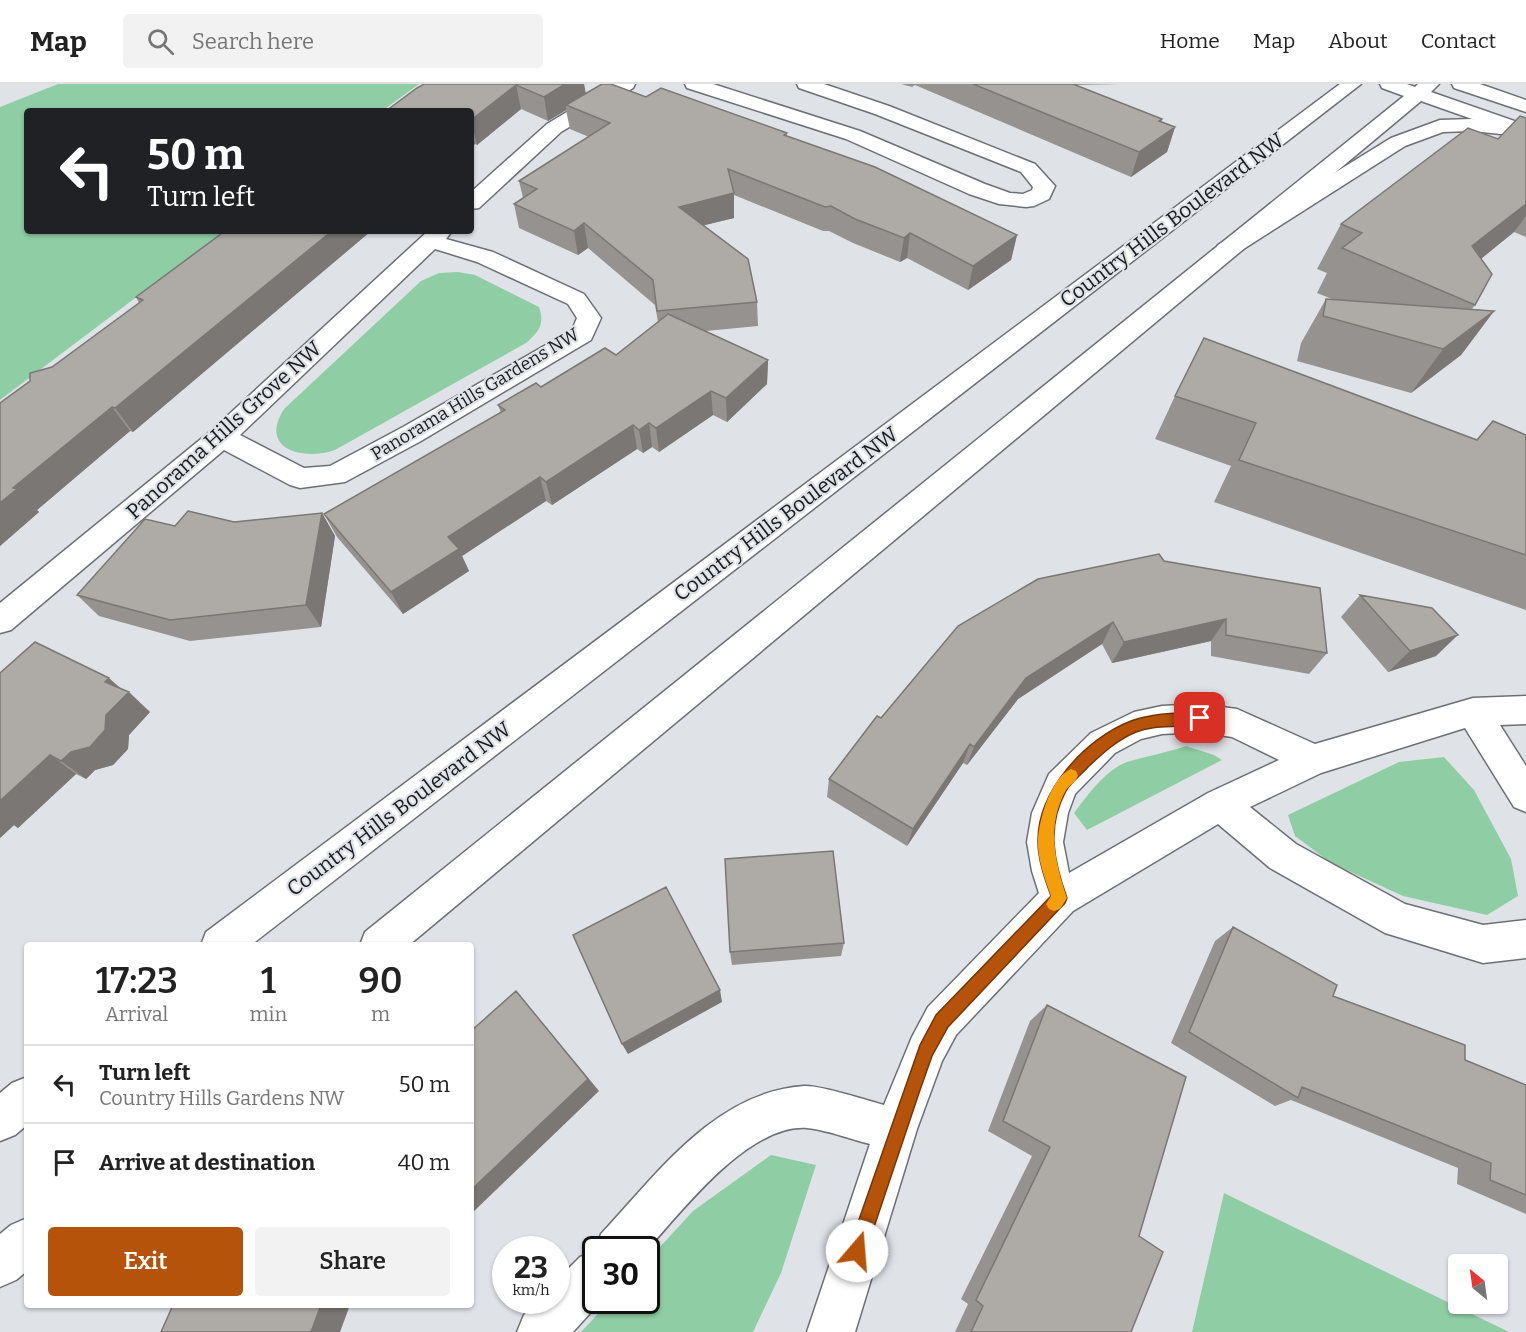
<!DOCTYPE html>
<html lang="en">
<head>
<meta charset="utf-8">
<style>
  body { margin:0; font-family:Bitter,serif; background:#f2f2f2; color:#222; height:100vh; display:flex; flex-direction:column; font-size:22px; white-space:nowrap }
  * { box-sizing:border-box; margin:0 }
  p { font-size:20px; color:#767676 }
  .icon { flex:none; width:33px; height:33px; fill:none; stroke:currentColor; stroke-width:2; stroke-linecap:round; stroke-linejoin:round }
  .map { position:relative; flex:1; overflow:hidden }
  .side { position:absolute; left:24px; top:858px; width:450px; height:366px; display:flex; flex-direction:column; background:#fff; border-radius:6px; box-shadow:0 2px 4px #0004 }
  .side>* { flex:none }
  .banner { position:absolute; left:24px; top:24px; width:450px; height:126px; border-radius:6px; box-shadow:0 2px 4px #0004; background:#202124; color:#fff; overflow:hidden }
  .needle { width:39px; rotate:331deg }
  .tools { position:absolute; left:1448px; top:1170px; display:grid; gap:12px }
  .tools a { display:grid; place-items:center; width:60px; height:60px; border-radius:6px; background:#fff; box-shadow:0 2px 4px #0004; font-size:30px }
  .speed { position:absolute; left:492px; top:1152px; display:flex; gap:12px; font-size:30px; font-weight:700; text-align:center }
  .speed>* { display:grid; place-content:center; width:78px; height:78px; border-radius:50%; background:#fff; box-shadow:0 2px 4px #0004; line-height:1 }
  .speed small { font-size:15px; font-weight:400 }
  .speed .limit { border:3px solid #111; border-radius:9px; background:#fff; color:#111 }
  .pin { position:absolute; display:grid; place-items:center; width:51px; height:51px; color:#fff; margin:-26px; border-radius:12px; box-shadow:0 3px 9px #0006 }
  .me { position:absolute; width:66px; margin:-33px; rotate:18deg; stroke-linejoin:round; filter:drop-shadow(0 0 4px #0008) }
  .turn { display:flex; align-items:center; gap:21px; height:126px; padding:0 24px; font-size:27px }
  .turn .icon { width:78px; height:78px; stroke-width:2.5 }
  .turn b { display:block; font-size:42px; line-height:51px }
  .eta { display:flex; justify-content:space-evenly; align-items:center; height:102px; text-align:center }
  .eta b { font-size:36px; font-weight:600; line-height:42px }
  .cta { display:flex; gap:12px; margin-top:auto; padding:12px 24px }
  .cta a { flex:1; height:69px; border-radius:6px; background:#b45309; color:#fff; font-size:24px; font-weight:600; line-height:69px; text-align:center }
  .cta a+a { background:#f2f2f2; color:#222 }
  ul { padding:0; list-style:none }
  li { display:flex; align-items:center; gap:18px; height:78px; padding:0 24px; border-top:2px solid #e0e0e0 }
  li div { flex:1 }
  li b { display:block; font-size:22px }
  li em { font-style:normal }
  header { display:flex; align-items:center; gap:36px; box-sizing:border-box; height:84px; padding:0 30px; background:#fff; border-bottom:2px solid #e0e0e0 }
  header strong { font-size:28px }
  nav { display:flex; gap:33px; margin-inline-start:auto; font-size:21px }
  .search { width:420px; height:54px; background:#f2f2f2; display:flex; align-items:center; gap:15px; box-sizing:border-box; padding:0 21px; border-radius:6px; color:#767676; font-size:22px }
  .map>svg:first-child { display:block }
  .green { fill:#8fcea4 }
  .lines { fill:none; stroke-linecap:round; stroke-linejoin:round }
  .street-casing { stroke:#6c6f73; stroke-width:3 }
  .secondary-casing { stroke:#6c6f73; stroke-width:3 }
  .primary-casing { stroke:#6c6f73; stroke-width:3 }
  .street { fill:#fff; fill-rule:evenodd }
  .secondary { fill:#fff; fill-rule:evenodd }
  .primary { fill:#fff; fill-rule:evenodd }
  .wall { fill:#96928f }
  .shaded-wall { fill:#7a7774 }
  .building { fill:#aeaaa6; stroke:#7a7774; stroke-width:1.5 }
  .route { fill:#b45309; stroke:#753606; stroke-width:1.5 }
  .slow { fill:#f59e0b }
  .labels { text-anchor:middle; dominant-baseline:central; stroke-width:4.5; stroke-linejoin:round; paint-order:stroke }
  .far-street-label { font-size:18px; fill:#191b1d; stroke:#dfe3e8 }
  .street-label { font-size:21px; fill:#191b1d; stroke:#dfe3e8 }
</style>
</head>
<body>
<header>
<strong>Map</strong>
<div class="search"><svg class="icon" aria-label="search" viewBox="0 0 24 24"><circle cx="10" cy="10" r="6"/><path d="M15 15l6 6"/></svg>Search here</div>
<nav><a>Home</a><a>Map</a><a>About</a><a>Contact</a></nav>
</header>
<div class="map">
<svg width="1526" height="1248" viewBox="0 0 1526 1248">
  <rect width="100%" height="100%" fill="#dfe3e8"/>
  <path class="green" d="M58 0H419L382 27H27V147H224L0 316V23Z
    M458 188 475 191 539 223C545 240 539 248 526 259L335 366C304 377 258 366 284 325L421 197 439 189Z
    M1186 662 1214 671 1222 676 1087 746 1074 729C1088 711 1105 686 1127 678 1146 672 1166 669 1186 662Z
    M1444 673 1474 706 1511 775 1518 812 1487 831 1403 812 1331 779 1295 752 1288 731 1399 678Z
    M771 1071 816 1081 781 1189 753 1248H581L610 1217 646 1216 647 1177 693 1127Z
    M1224 1109 1509 1248H1192Z"/>
  <g class="lines">
    <g class="street-casing">
      <path id="street" d="M613 0H635L633 4 561 48 479 124 471 125V108L547 40Z
        M685 0H713L860 47 985 100 1010 109 1023 110 1032 106 1033 103 1021 88 875 30 799 4 797 0H824L889 22 1035 80 1055 102 1049 115 1034 122 1026 123 999 120 969 110 846 55 687 4Z
        M428 147H452L446 155 493 168 584 210 601 234 591 256 421 357 345 398 300 404 290 401 224 366 11 546 0 549V519L212 346ZM435 165 477 178 568 220 577 234 572 246 403 343 330 382 304 384 240 351Z
        M1526 612V640L1500 641 1526 682V728L1514 723 1465 644 1321 689 1250 723 1296 760 1405 820 1483 841 1526 836V874L1483 879 1385 849 1270 784 1218 740 1073 827 956 951 942 977 917 1045 855 1248H807L870 1060C850 1055 827 1046 807 1044 748 1040 682 1127 646 1167L596 1166V1216H602L573 1248H517L524 1231 538 1216H556V1197L580 1173 595 1167 601 1150C657 1090 715 1008 804 1002 820 1001 866 1016 884 1021L912 953 928 923 1039 809 1032 787 1027 758 1032 729 1049 690 1091 649 1134 628 1162 622 1200 620 1237 625 1315 660 1473 614ZM1200 648 1232 653 1279 676 1208 709 1069 789 1063 758 1068 729 1075 710 1115 669 1141 655 1162 650Z"/>
    </g>
    <g class="secondary-casing">
      <path id="secondary" d="M1340 0H1361L251 861H201L206 848Z
        M1380 0H1407L1415 3 1418 0H1439L1431 8 1526 41V54L1421 17 409 861H360L365 848 1404 12 1382 4Z
        M1452 0H1480L1526 16V28L1454 4Z
        M27 993V1041L15 1051 0 1057V1009L12 999Z
        M27 1134V1187L16 1196 0 1203V1150L11 1141Z"/>
    </g>
    <g class="primary-casing">
      <path id="primary" d="M1472 35 1526 42V50L1520 52 1472 47 1443 48 1405 62 1234 171 1226 173 1218 171 1215 166 1218 161 1391 54 1440 36Z"/>
    </g>
    <use href="#street" class="street"/>
    <use href="#secondary" class="secondary"/>
    <use href="#primary" class="primary"/>
  </g>
  <path class="wall" d="M424 0H584L586 9 646 13 787 49V52L1017 151 1011 176 968 206 907 174 900 178 853 159 829 147H823L734 111V134L704 141 757 218 758 242 706 247 768 276 767 300 727 338 713 331 659 368 652 363 643 369 637 365 552 421 546 417 462 472 469 487 403 530 337 453 324 430 501 329 498 321 616 271 658 238 655 221 588 164 578 171 519 144 514 120 523 114 519 97 589 53 570 45 566 26 548 37 521 25 477 61 475 60 471 63V27Z
    M901 0H1121L1075 1 1162 35 1161 38 1175 43 1167 68 1131 93 915 1 912 3Z
    M1526 34V153L1514 148 1481 175 1475 221 1472 225 1494 227 1461 271 1411 309 1297 277 1301 259 1326 215H1332L1317 209 1327 189 1317 185 1341 140 1498 55Z
    M225 147H371L133 348 130 347 37 426 39 428 0 462 52 283 139 219 136 213Z
    M1175 312 1477 356 1526 351V526L1214 418 1231 382 1155 355Z
    M322 429 335 452 321 543 190 557 99 532 77 511 175 442 234 438Z
    M1164 477 1327 569 1309 590 1211 572V557L1112 579 1102 560 1018 615 967 681 963 679 907 762 827 713 829 695 881 634Z
    M1360 511 1436 572 1388 588 1341 533Z
    M0 589 121 605 150 628 129 651 128 665 113 681 95 686 86 695 76 690 18 744 14 741 0 754Z
    M1233 843 1333 912 1465 976 1526 1001V1130L1457 1100 1458 1084 1291 1016 1275 1022 1171 959 1215 857Z
    M844 859 841 872 732 881 730 868Z
    M1047 921 1139 1152 1131 1248H955L968 1220 961 1215 1032 1072 988 1047 1030 937Z"/>
  <path class="shaded-wall" d="M565 0H584L586 14 566 21V26L548 37 544 13Z
    M516 1 521 25 477 61 471 36Z
    M1162 35 1154 58 1175 43 1167 68 1131 93 1139 68 1159 37Z
    M471 45 475 60 471 63Z
    M734 109V134L681 147 679 123Z
    M1526 120V132L1514 148 1441 207 1472 162Z
    M584 139 588 164 578 171 574 147Z
    M332 147H371L133 348 115 324Z
    M910 149 907 174 900 178 904 154Z
    M1017 151 1011 176 968 206 973 182Z
    M1494 227 1461 271 1411 309 1443 265Z
    M768 276 767 300 727 338 726 314Z
    M711 307 713 331 659 368 656 344Z
    M112 323 130 347 37 426 39 428 0 462V419L13 404Z
    M649 339 652 363 643 369 639 346Z
    M633 341 637 365 552 421 546 398Z
    M540 393 546 417 462 472 469 487 403 530 391 508 448 453Z
    M322 429 335 452 321 543 306 521Z
    M1226 535 1211 557 1112 579 1124 558Z
    M1113 538 1102 560 1018 615 967 681 974 663 1026 594Z
    M1458 551 1436 572 1388 588 1410 567Z
    M109 594 127 610 129 608 150 628 129 651 128 665 113 681 95 686 86 695 61 677 105 598Z
    M970 660 963 679 907 762 913 745Z
    M50 671 76 690 18 744 14 741 0 754V717Z
    M720 906 722 918 628 970 622 960Z
    M516 907 599 1007 471 1130V1106Z
    M321 1221H350L340 1248H311Z"/>
  <path class="building" d="M424 0H565L544 13 516 1 471 36V27H386L417 4Z
    M602 0H611L646 13 661 4 787 49 784 51 875 83 1017 151 973 182 910 149 904 154 855 135 831 122 825 123 728 85 734 109 679 123 748 175 757 218 657 227 653 196 584 139 574 147 514 120 537 105 519 97 610 39 566 21Z
    M973 0H1073L1162 35 1159 37 1175 43 1139 68Z
    M1520 32 1526 34V120L1472 162 1492 190 1475 221 1342 164 1362 149 1341 140 1468 44 1498 55Z
    M225 147H332L115 324 112 323 13 404 17 405 0 419V319L30 297V289L52 283 143 216 136 213Z
    M1326 215 1494 227 1443 265 1323 232Z
    M668 230 768 276 726 314 711 307 656 344 649 339 639 346 633 341 546 398 540 393 448 453 459 465 391 508 324 430 505 326 498 321 536 299 541 303 605 264 616 271Z
    M1204 254 1477 356 1493 337 1526 351V471L1239 376 1256 339 1175 312Z
    M188 427 234 438 322 429 306 521 170 536 77 511 145 435 175 442Z
    M1159 470 1164 477 1320 504 1327 569 1226 551V535L1124 558 1113 538 1026 594 974 663 970 660 913 745 829 695 877 632 881 634 958 542 1038 495Z
    M1360 511 1432 524 1458 551 1410 567Z
    M35 558 109 594 105 598 129 608 106 631 105 646 90 663 71 668 61 677 50 671 0 717V589Z
    M833 767 844 859 730 868 725 775Z
    M666 803 720 906 622 960 573 851Z
    M1233 843 1337 901 1333 912 1465 961V976L1526 1001V1111L1490 1096 1491 1079 1302 1003 1298 1014 1189 948Z
    M516 907 588 995 471 1106V947Z
    M1047 921 1186 993 1139 1152 1163 1168 1131 1248H971L983 1222 976 1216 1050 1063 1003 1037Z
    M173 1221H321L311 1248H161Z"/>
  <path class="route" d="M1200 628 1204 630 1206 634 1204 638C1183 646 1158 639 1136 648 1117 656 1103 669 1088 683 1081 691 1071 698 1066 707 1046 743 1054 778 1067 814L1065 819 948 943 932 972 920 1006 864 1173 857 1176 851 1173 848 1167 920 961 936 931 1051 812C1045 795 1038 776 1038 758 1037 707 1086 654 1131 637 1153 629 1177 629 1200 628Z"/>
  <path class="slow" d="M1071 685 1076 687 1078 692C1075 698 1070 701 1066 706 1046 741 1055 778 1067 814L1060 825 1054 827 1049 825 1046 820 1051 812C1045 795 1037 774 1038 756 1039 736 1051 693 1071 685Z"/>
  <g class="labels">
    <g class="far-street-label">
      <text transform="translate(475 310) rotate(-31)">Panorama Hills Gardens NW</text>
    </g>
    <g class="street-label">
      <text transform="translate(1172 136) rotate(-37)">Country Hills Boulevard NW</text>
      <text transform="translate(224 346) rotate(-42)">Panorama Hills Grove NW</text>
      <text transform="translate(786 430) rotate(-37)">Country Hills Boulevard NW</text>
      <text transform="translate(399 725) rotate(-37)">Country Hills Boulevard NW</text>
    </g>
  </g>
</svg>
<div class="tools">
<a><svg class="needle" viewBox="-14 -14 28 28"><path d="M0-13l5 13h-10z" fill="#e53935"/><path d="M0 13l5-13h-10z" fill="#767676"/></svg></a>
</div>
<div class="speed"><div>23<small>km/h</small></div><div class="limit">30</div></div>
<div class="pin" style="left:1200px;top:634px;background:#d93025"><svg class="icon" aria-label="arrive" viewBox="0 0 24 24"><path d="M6 21V4h12l-3 4 3 4H6"/></svg></div>
<svg class="me" style="left:857px;top:1167px" viewBox="-20 -20 40 40"><circle r="19" fill="#fff"/><path d="M0-13L10 11 0 6-10 11z" fill="#b45309"/></svg>
<div class="banner">
<div class="turn"><svg class="icon" aria-label="left" viewBox="0 0 24 24"><path d="M17 20v-9H6M10 6l-5 5 5 5"/></svg><div><b>50 m</b>Turn left</div></div>
</div>
<section class="side">
<div class="eta">
<div><b>17:23</b><p>Arrival</p></div>
<div><b>1</b><p>min</p></div>
<div><b>90</b><p>m</p></div>
</div>
<ul>
<li><svg class="icon" aria-label="left" viewBox="0 0 24 24"><path d="M17 20v-9H6M10 6l-5 5 5 5"/></svg><div><b>Turn left</b><p>Country Hills Gardens NW</p></div><em>50 m</em></li>
<li><svg class="icon" aria-label="arrive" viewBox="0 0 24 24"><path d="M6 21V4h12l-3 4 3 4H6"/></svg><div><b>Arrive at destination</b></div><em>40 m</em></li>
</ul>
<div class="cta"><a>Exit</a><a>Share</a></div>
</section>
</div>
</body>
</html>
